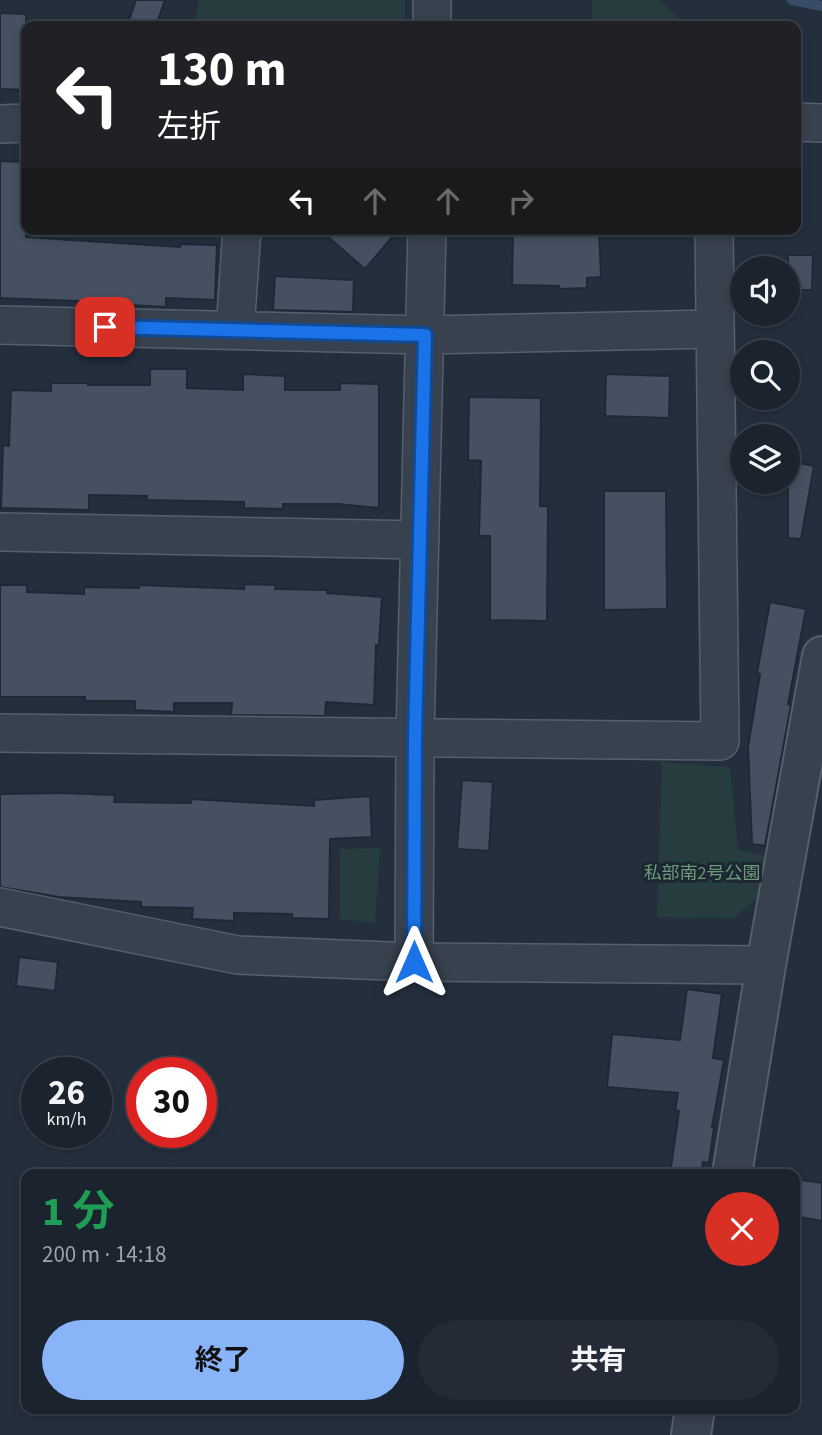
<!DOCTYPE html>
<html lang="ja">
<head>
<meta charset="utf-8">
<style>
  body { margin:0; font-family:"Source Sans 3","Noto Sans JP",sans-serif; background:#242b36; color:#f1f3f6; height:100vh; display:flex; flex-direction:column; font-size:26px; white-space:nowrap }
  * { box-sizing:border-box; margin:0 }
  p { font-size:23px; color:#a0a4aa }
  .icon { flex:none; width:38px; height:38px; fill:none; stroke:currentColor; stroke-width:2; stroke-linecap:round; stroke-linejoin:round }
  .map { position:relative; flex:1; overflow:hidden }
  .drawer { position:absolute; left:21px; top:1169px; width:779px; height:245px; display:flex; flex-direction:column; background:#1b232e; border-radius:14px; box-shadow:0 4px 10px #0003,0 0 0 2px #39404a }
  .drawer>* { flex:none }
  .top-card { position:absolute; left:21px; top:21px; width:780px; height:214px; border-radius:14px; box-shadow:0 4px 10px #0003,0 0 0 2px #39404a; background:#202124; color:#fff; overflow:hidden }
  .fabs { position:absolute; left:730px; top:256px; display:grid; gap:14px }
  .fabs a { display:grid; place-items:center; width:70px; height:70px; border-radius:50%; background:#1b232e; box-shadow:0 4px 10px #0003,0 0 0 2px #39404a; font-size:35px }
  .speed { position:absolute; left:21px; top:1057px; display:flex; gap:14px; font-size:35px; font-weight:700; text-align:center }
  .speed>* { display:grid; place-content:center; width:91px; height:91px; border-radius:50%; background:#1b232e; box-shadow:0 4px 10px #0003,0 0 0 2px #39404a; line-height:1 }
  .speed small { font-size:18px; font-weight:400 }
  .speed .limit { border:10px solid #d22; background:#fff; color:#111 }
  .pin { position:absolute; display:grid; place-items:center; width:60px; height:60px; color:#fff; margin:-30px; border-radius:14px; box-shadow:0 4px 10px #0006 }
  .me { position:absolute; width:77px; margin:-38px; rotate:0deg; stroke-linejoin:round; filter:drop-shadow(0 0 5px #0008) }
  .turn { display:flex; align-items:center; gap:24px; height:147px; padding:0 21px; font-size:32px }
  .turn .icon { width:91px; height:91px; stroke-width:2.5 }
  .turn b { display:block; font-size:49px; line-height:60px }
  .lanes { display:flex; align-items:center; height:66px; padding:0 21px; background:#0003; justify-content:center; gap:35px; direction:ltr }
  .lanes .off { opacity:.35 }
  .round { display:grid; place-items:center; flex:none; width:74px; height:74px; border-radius:37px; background:#242b36 }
  .head { display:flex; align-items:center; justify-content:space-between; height:119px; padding:0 21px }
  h1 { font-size:42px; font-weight:700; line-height:52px; color:#1e9e55 }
  .action { display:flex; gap:14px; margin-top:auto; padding:14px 21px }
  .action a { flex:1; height:80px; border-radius:42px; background:#8ab4f8; color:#111; font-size:28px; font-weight:700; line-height:80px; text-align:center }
  .action a+a { background:#242b36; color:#f1f3f6 }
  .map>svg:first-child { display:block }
  .green { fill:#263c3f }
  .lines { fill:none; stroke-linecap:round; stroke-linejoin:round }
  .stream { stroke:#394c67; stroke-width:10 }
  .building { fill:#455162; stroke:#1f2835; stroke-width:2 }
  .minor-casing { stroke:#565f6c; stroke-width:40 }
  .tertiary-casing { stroke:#565f6c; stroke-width:42 }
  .minor { stroke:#38414e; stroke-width:37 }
  .tertiary { stroke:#38414e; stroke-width:38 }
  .route-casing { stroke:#114b97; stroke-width:18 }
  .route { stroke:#1a73e8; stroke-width:12 }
  .labels { text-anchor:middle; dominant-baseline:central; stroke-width:6; stroke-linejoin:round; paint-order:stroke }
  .park-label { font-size:18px; fill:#6b9a76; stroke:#1d2633 }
</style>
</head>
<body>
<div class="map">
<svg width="822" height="1435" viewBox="0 0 822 1435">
  <rect width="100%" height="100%" fill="#242f3e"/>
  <path class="green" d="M199 0H405V26H194Z
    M592 0H659L680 19V26H592Z
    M662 762 730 767 738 850 765 856 760 896 733 918 657 917Z
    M380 848 375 923 340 919V849Z"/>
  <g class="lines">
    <path class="stream" d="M792 0 822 6"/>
  </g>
  <path class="building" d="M136 0H165L156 26H127Z
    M0 13 26 14V90L0 89Z
    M0 161 26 162V237L180 247V244L217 245 215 300 166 298V307L128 305V303L0 298Z
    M319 229H399L365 269Z
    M599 231 601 277 587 278V288L559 289V286L512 285 513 234 557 235V233Z
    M788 255H813L812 290H788Z
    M275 276 354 280 353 312 273 310Z
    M150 369H187V388L243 390V374L285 376V390H340V383L379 384V508L338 504H283V509L244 508V502L147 500V496L89 495V510L1 508 3 445 9 446 11 390 51 391V383H88V385H150Z
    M606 374 670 376 669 418 605 416Z
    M469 397 541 398 540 506H548L547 621 490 620V536H479L481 461 468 460Z
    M788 461 814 466 801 539 788 538Z
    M604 491H666L667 609 604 610Z
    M244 584 276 585 275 589 327 590V593L382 597 379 645H376L374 705 326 702 325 716 231 715 232 703H174V712L135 710V701H85V697H0V585H27V592L84 594V587L139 588V585L244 589Z
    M770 602 806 609 788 704 791 705 765 846 752 844 748 747 760 674 757 673Z
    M462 780 493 782 489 851 457 849Z
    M61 793 115 795 114 802 191 803V799L314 806V800L370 796 372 837 330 839 329 919 292 918V914L234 913V921L192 919 193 908 141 907V902L59 897 0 887V794Z
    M19 957 58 962 55 991 16 986Z
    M687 989 722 994 713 1058 724 1060 712 1127H714L709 1163 703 1162 701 1174H670L679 1111 675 1110 678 1093 607 1087 612 1034 680 1040Z
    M794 1179 822 1183V1221L794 1216Z"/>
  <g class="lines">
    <g class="minor-casing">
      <path id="minor" d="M432 26V0
        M796 122 822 123
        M0 124 26 123
        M0 325 425 335 715 329
        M235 330 242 229
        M0 532 420 540
        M0 733 720 741 714 229
        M0 907 238 955 414 962 766 965
        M414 962 415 738 427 229"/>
    </g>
    <g class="tertiary-casing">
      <path id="tertiary" d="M732 1174 766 965 822 656
        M691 1435 695 1409"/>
    </g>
    <use href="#minor" class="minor"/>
    <use href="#tertiary" class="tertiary"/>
  </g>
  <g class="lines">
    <g class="route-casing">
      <path id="route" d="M105 327 425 335 415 738 414 962"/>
    </g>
    <use href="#route" class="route"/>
  </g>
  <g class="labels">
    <g class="park-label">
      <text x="702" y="873">私部南2号公園</text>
    </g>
  </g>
</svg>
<div class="fabs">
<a><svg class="icon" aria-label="sound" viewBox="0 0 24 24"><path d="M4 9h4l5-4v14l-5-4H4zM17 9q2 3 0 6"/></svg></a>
<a><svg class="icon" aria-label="search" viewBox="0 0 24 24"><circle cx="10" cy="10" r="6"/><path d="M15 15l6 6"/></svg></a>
<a><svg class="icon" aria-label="layers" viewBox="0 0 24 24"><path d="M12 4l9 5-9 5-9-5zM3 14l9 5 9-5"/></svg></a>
</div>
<div class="speed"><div>26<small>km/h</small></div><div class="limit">30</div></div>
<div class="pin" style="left:105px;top:327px;background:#d93025"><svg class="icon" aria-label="arrive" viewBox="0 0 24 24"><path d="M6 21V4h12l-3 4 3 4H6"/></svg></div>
<svg class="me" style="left:414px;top:962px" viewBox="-20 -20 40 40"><path d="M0-17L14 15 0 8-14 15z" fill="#1a73e8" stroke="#fff" stroke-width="4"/></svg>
<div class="top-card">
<div class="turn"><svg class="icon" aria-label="left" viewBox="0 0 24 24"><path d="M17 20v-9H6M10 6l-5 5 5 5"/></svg><div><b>130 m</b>左折</div></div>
<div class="lanes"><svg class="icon" aria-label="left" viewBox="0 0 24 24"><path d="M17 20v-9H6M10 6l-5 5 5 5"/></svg><svg class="icon off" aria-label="ahead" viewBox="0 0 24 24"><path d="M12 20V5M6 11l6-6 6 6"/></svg><svg class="icon off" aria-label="ahead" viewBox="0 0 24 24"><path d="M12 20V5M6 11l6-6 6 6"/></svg><svg class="icon off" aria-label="right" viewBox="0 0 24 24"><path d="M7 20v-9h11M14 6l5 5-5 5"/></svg></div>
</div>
<section class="drawer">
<div class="head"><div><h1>1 分</h1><p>200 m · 14:18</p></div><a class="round" style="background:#d93025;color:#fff"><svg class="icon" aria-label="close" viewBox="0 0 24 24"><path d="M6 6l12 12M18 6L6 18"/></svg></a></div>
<div class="action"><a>終了</a><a>共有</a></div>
</section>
</div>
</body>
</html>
